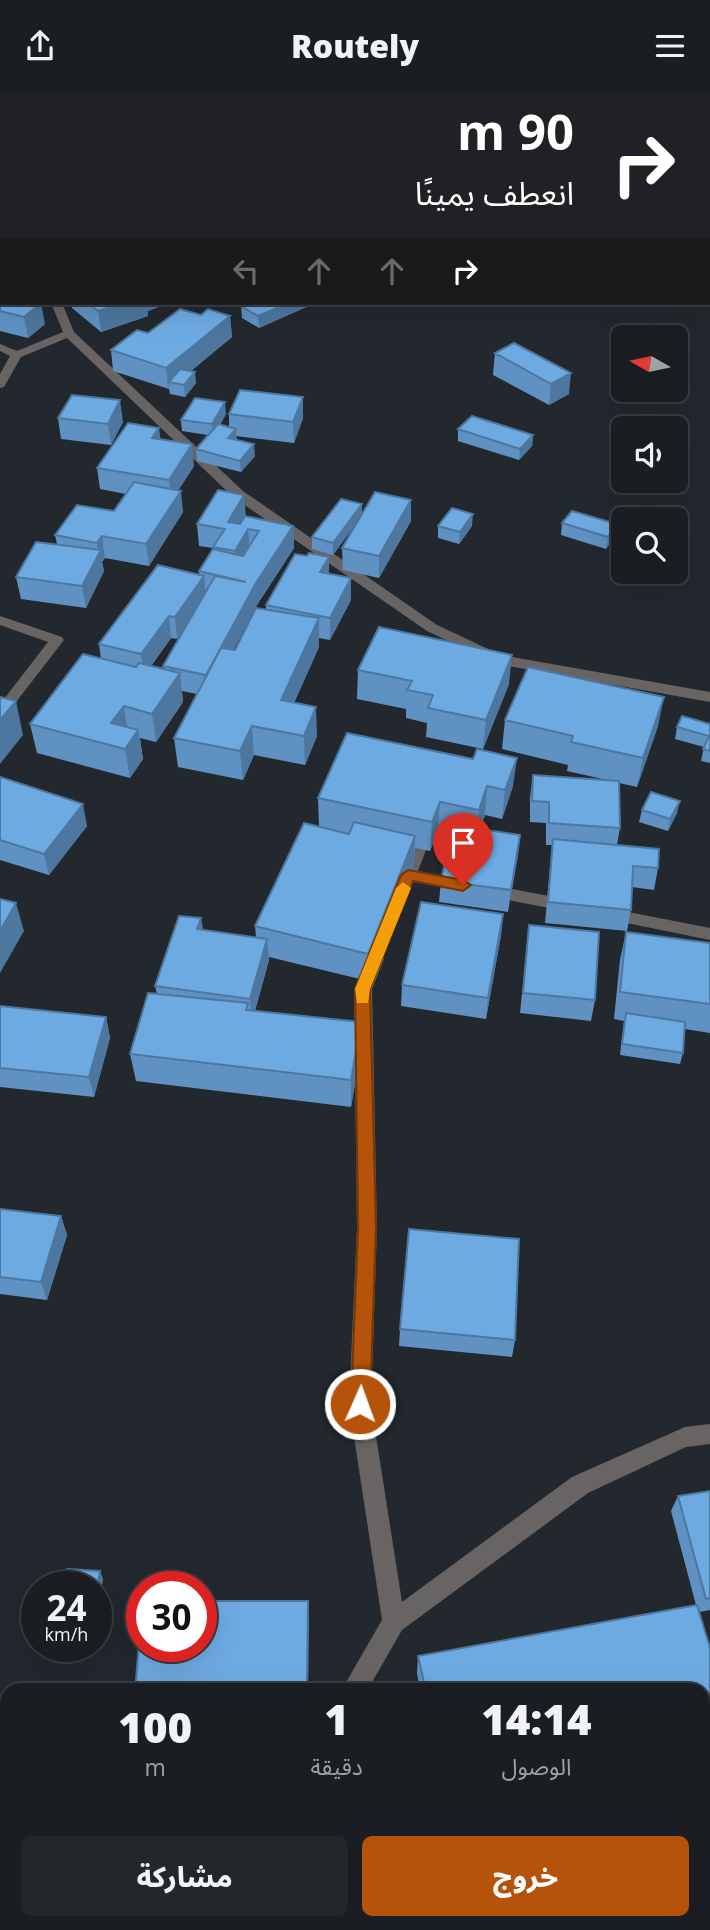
<!DOCTYPE html>
<html lang="ar">
<head>
<meta charset="utf-8">
<style>
  body { margin:0; font-family:"Open Sans","Noto Sans Arabic",sans-serif; background:#23272a; color:#f1f3f6; direction:rtl; height:100vh; display:flex; flex-direction:column; font-size:26px; white-space:nowrap }
  * { box-sizing:border-box; margin:0 }
  p { font-size:23px; color:#9fa2a5 }
  .icon { flex:none; width:38px; height:38px; fill:none; stroke:currentColor; stroke-width:2; stroke-linecap:round; stroke-linejoin:round }
  .map { position:relative; flex:1; overflow:hidden; direction:ltr }
  .details { position:absolute; left:0px; top:1592px; width:710px; height:247px; display:flex; flex-direction:column; background:#1a1e22; border-radius:21px 21px 0 0; box-shadow:0 7px 28px #0002,0 0 0 2px #383c40; direction:rtl }
  .details>* { flex:none }
  .hud { position:absolute; left:0px; top:0px; width:710px; height:214px; box-shadow:0 7px 28px #0002,0 0 0 2px #383c40; direction:rtl; background:#202124; color:#fff; overflow:hidden }
  .needle { width:46px; rotate:279deg }
  .tools { position:absolute; left:611px; top:234px; display:grid; gap:14px }
  .tools a { display:grid; place-items:center; width:77px; height:77px; border-radius:10px; background:#1a1e22; box-shadow:0 7px 28px #0002,0 0 0 2px #383c40; font-size:35px }
  .speed { position:absolute; left:21px; top:1480px; display:flex; gap:14px; font-size:35px; font-weight:700; text-align:center }
  .speed>* { display:grid; place-content:center; width:91px; height:91px; border-radius:50%; background:#1a1e22; box-shadow:0 7px 28px #0002,0 0 0 2px #383c40; line-height:1 }
  .speed small { font-size:18px; font-weight:400 }
  .speed .limit { border:10px solid #d22; background:#fff; color:#111 }
  .pin { position:absolute; display:grid; place-items:center; width:60px; height:60px; color:#fff; margin:-72px -30px; border-radius:50% 50% 50% 0; rotate:-45deg; box-shadow:0 0 7px #0007 }
  .pin .icon { rotate:45deg }
  .me { position:absolute; width:77px; margin:-38px; rotate:2deg; stroke-linejoin:round; filter:drop-shadow(0 0 5px #0008) }
  .turn { display:flex; align-items:center; gap:24px; height:147px; padding:0 21px; font-size:32px }
  .turn .icon { width:91px; height:91px; stroke-width:2.5 }
  .turn b { display:block; font-size:49px; line-height:60px }
  .lanes { display:flex; align-items:center; height:66px; padding:0 21px; background:#0003; justify-content:center; gap:35px; direction:ltr }
  .lanes .off { opacity:.35 }
  .eta { display:flex; justify-content:space-evenly; align-items:center; height:119px; text-align:center }
  .eta b { font-size:42px; font-weight:800; line-height:49px }
  .action { display:flex; gap:14px; margin-top:auto; padding:14px 21px }
  .action a { flex:1; height:80px; border-radius:10px; background:#b45309; color:#fff; font-size:28px; font-weight:800; line-height:80px; text-align:center }
  .action a+a { background:#23272a; color:#f1f3f6 }
  header { display:flex; justify-content:space-between; align-items:center; height:91px; padding:0 21px; background:#1a1e22; font-size:32px; font-weight:800 }
  .map>svg:first-child { display:block }
  .lines { fill:none; stroke-linecap:round; stroke-linejoin:round }
  .minor { fill:#696464; fill-rule:evenodd }
  .wall { fill:#5f92c2; fill-rule:evenodd }
  .shaded-wall { fill:#4d779e }
  .building { fill:#6eaae2; stroke:#4d779e; stroke-width:2 }
  .route { fill:#b45309; stroke:#753606; stroke-width:2 }
  .slow { fill:#f59e0b }
</style>
</head>
<body>
<header><svg class="icon" aria-label="menu" viewBox="0 0 24 24"><path d="M4 6h16M4 12h16M4 18h16"/></svg>Routely<svg class="icon" aria-label="share" viewBox="0 0 24 24"><path d="M12 15V3M7 8l5-5 5 5M5 13v7h14v-7"/></svg></header>
<div class="map">
<svg width="710" height="1839" viewBox="0 0 710 1839">
  <rect width="100%" height="100%" fill="#22282e"/>
  <g class="lines">
    <path class="minor" d="M0 102H2V110H0Z
      M51 212H62L74 241 243 400 437 534 501 564 710 601V611L497 573 427 540 233 406 67 247 21 266 4 296 0 297V283L10 265 0 260V253L17 260 63 241Z
      M0 525 62 546 64 549 16 611 11 613 4 608 48 551 0 534Z
      M426 732 434 738 418 780 570 809 576 811 578 815 576 819 570 821 414 791 406 796 400 794 398 790 418 738Z
      M608 817 710 837V849L602 827 600 823 602 819Z
      M375 861 381 863 384 868 372 898 377 1137 371 1313 402 1511 572 1386 685 1336 710 1333V1353L686 1356 588 1402 402 1539 367 1600H341L382 1529 349 1313 357 1137 354 898 369 863Z
      M309 1832H335V1839H309Z"/>
  </g>
  <path class="wall" d="M2 40V95L0 94V41Z
    M0 190 45 233 28 247 0 240Z
    M71 212H169L148 220V225L101 241 72 217Z
    M249 212H313V213L259 237 242 227 241 215Z
    M201 224 230 225 232 246 191 280 196 292 185 306 170 303 169 298 113 280 111 259 148 242Z
    M514 252 569 303 549 314 493 284 495 262Z
    M303 306V327L294 352 236 345 237 349 255 365 241 381 197 370 196 358 208 344 182 340 181 329 226 323 220 334 229 336V323Z
    M58 327 123 331 111 354 61 348Z
    M458 338 533 344 532 355 519 369 458 350Z
    M160 348 194 375 178 399 183 421 149 475 105 467 102 471 104 480 86 517 21 508 16 486 57 453 55 444 114 420 126 403 100 398 97 377Z
    M411 409V430L379 487 343 479 342 457 360 427 333 464 312 458V446L362 424Z
    M246 426 293 435 294 457 257 514 233 559H235L266 518V514L307 465 329 466V483L351 509 330 549 319 547V556L294 612 317 645 305 674 254 664 243 689 178 676 174 647 197 603 182 600 183 611 156 651 140 647 143 668 130 687 37 662 30 633 101 568 99 553 199 484V480L214 459 213 457 199 455 197 433ZM185 537 163 575 164 578 151 575 171 547 177 548Z
    M562 432 615 445 606 458 561 444Z
    M438 435H472L459 453 438 447Z
    M358 579 509 593 483 658 426 646 427 632 406 627V618L357 608Z
    M505 629 658 635 637 696 619 692 620 737 617 754 658 777 654 799 632 796 631 819 627 840 545 832 552 754H546V732L530 731V706L533 684 607 689 567 680 568 674 502 658Z
    M710 633V672L701 670 704 656 675 648 677 636Z
    M347 642 513 695 502 728 485 724 477 748 438 740 430 760 415 757 414 773 368 890 269 866V869L255 920 361 958 351 1016 136 990 130 963 157 903 155 895 201 827 203 839 256 846 255 835 319 736 318 707Z
    M0 686 87 735 49 784 0 769Z
    M642 719 677 722 668 740 639 731Z
    M520 744 508 821 439 811 441 790Z
    M503 823 501 844 486 928 401 915 402 894Z
    M529 834 595 909 591 930 520 922Z
    M626 841 710 852V942L685 938 683 962 680 973 620 964 624 930 614 928 620 869Z
    M0 915 106 926 110 947 94 1006 0 996Z
    M0 1118 61 1125 67 1144 47 1209 0 1203Z
    M400 1238 515 1249 512 1266 399 1255Z
    M710 1400V1519L699 1521 710 1557V1639L704 1640V1600H420L417 1582 418 1565 696 1514 671 1420 678 1405Z"/>
  <path class="shaded-wall" d="M128 0H137V2H125Z
    M41 212 45 233 28 247 24 226Z
    M122 212H169L148 220V225L101 241 98 220Z
    M289 212H313V213L259 237 258 225Z
    M230 225 232 246 176 292 169 291 168 298 166 277Z
    M195 281 196 292 185 306 184 294Z
    M571 282 569 303 549 314 551 293Z
    M303 306V327L294 352 293 331Z
    M120 309 123 331 111 354 108 333Z
    M225 311 226 323 213 345 212 333Z
    M159 337 162 358 152 347Z
    M236 338 237 349 228 347Z
    M533 344 532 355 519 369 520 358Z
    M192 353 194 375 171 411 169 389Z
    M254 353 255 365 241 381 240 370Z
    M181 400 183 421 149 475 146 453Z
    M244 404 246 426 230 452 228 431Z
    M411 409V430L379 487V465Z
    M362 413V425L333 464V452Z
    M473 423 472 435 459 453 460 441Z
    M617 433 615 445 606 458 608 446Z
    M293 435 294 457 257 514 209 606 206 584 256 492Z
    M248 438 250 460 237 482 235 460Z
    M102 445 105 467 102 471 104 480 86 517 82 495 98 463 97 452Z
    M329 466V488L320 481Z
    M204 485 206 507 177 548 175 526Z
    M351 487V509L330 549V527Z
    M169 525 171 547 144 585 141 563Z
    M319 527V556L282 638 281 609Z
    M512 564 509 593 483 658 486 629Z
    M180 582 183 611 156 651 152 623Z
    M664 606 658 635 637 696 643 667Z
    M16 610 23 644 0 673V629Z
    M124 615 128 644 111 632Z
    M316 616 317 645 305 674 304 645Z
    M252 635 254 664 243 689 240 660Z
    M138 639 143 668 130 687 125 658Z
    M517 667 513 695 502 728 505 699Z
    M487 695 485 724 477 748 479 719Z
    M680 710 677 722 668 740 670 728Z
    M440 711 438 740 430 760 432 731Z
    M83 713 87 735 49 784 44 763Z
    M520 744 518 765 508 821 511 799Z
    M415 745 414 773 368 890V863Z
    M16 812 24 840 0 882V840Z
    M503 823 501 844 486 928 488 907Z
    M201 827 204 848 197 838Z
    M267 848 269 869 252 929 250 908Z
    M106 926 110 947 94 1006 89 986Z
    M361 931V958L351 1016V989Z
    M61 1125 67 1144 47 1209 41 1191Z
    M100 1480 103 1488 97 1528 96 1505Z
    M308 1510 309 1528 308 1600H307Z
    M287 1832H290L289 1839H286Z"/>
  <path class="building" d="M44 0H105L100 2H39Z
    M110 0H128L125 2H115Z
    M2 40V78L0 77V41Z
    M0 190H2V212H41L24 226 0 220Z
    M88 212H122L98 220Z
    M249 212H289L258 225 241 215Z
    M180 218 201 224 208 218 230 225 166 277 111 259 137 239 148 242Z
    M514 252 571 282 551 293 495 262Z
    M180 278 195 281 184 294 169 291Z
    M240 299 303 306 293 331 229 323Z
    M72 304 120 309 108 333 58 327Z
    M195 307 225 311 212 333 181 329Z
    M472 325 533 344 520 358 458 338Z
    M128 332 159 337 152 347 192 353 169 389 97 377Z
    M218 333 236 338 228 347 254 353 240 370 196 358Z
    M134 391 181 400 146 453 102 445 97 452 55 444 77 414 114 420Z
    M218 399 244 404 228 431 240 433 245 425 293 435 256 492 206 584 163 575 215 485 246 491 199 480 213 458 243 465 259 440 248 438 235 460 213 456 225 438 197 433Z
    M375 401 411 409 379 465 342 457Z
    M341 408 362 413 333 452 312 446Z
    M452 417 473 423 460 441 438 435Z
    M572 420 617 433 608 446 562 432Z
    M36 451 101 459 82 495 16 486Z
    M309 462 329 466 320 481 351 487 330 527 266 514 295 463 307 465Z
    M158 474 204 485 175 526 169 525 141 563 99 553Z
    M256 517 319 527 281 609 316 616 304 645 252 635 240 660 174 647 221 557 235 559Z
    M379 536 512 564 486 629 428 617 433 604 407 599 412 590 358 579Z
    M83 563 136 576 139 572 180 582 152 623 124 615 111 632 138 639 125 658 30 633Z
    M528 576 664 606 643 667 571 651 573 645 505 629Z
    M0 606 16 610 0 629Z
    M682 625 710 633V660L703 658 709 645 677 636Z
    M347 642 473 668 477 658 517 667 505 699 487 695 479 719 440 711 432 731 318 707Z
    M533 684 619 690 620 737 549 732V711L532 710Z
    M0 686 83 713 44 763 0 749Z
    M651 701 680 710 670 728 642 719Z
    M354 731 415 745 368 863 255 835 304 732 349 743Z
    M480 738 520 744 511 799 441 790 449 750 477 754Z
    M553 748 659 758 658 777 633 775 631 819 548 811Z
    M0 808 16 812 0 840Z
    M421 811 503 823 488 907 402 894Z
    M179 825 201 827 197 838 267 848 250 908 155 895Z
    M529 834 599 841 595 909 523 902Z
    M626 841 710 852V913L620 901Z
    M148 902 248 912 246 919 361 931 351 989 130 963Z
    M0 915 106 926 89 986 0 977Z
    M626 922 685 931 683 962 622 953Z
    M0 1118 61 1125 41 1191 0 1186Z
    M409 1138 519 1148 515 1249 400 1238Z
    M710 1400V1507L706 1508 678 1405Z
    M67 1478 100 1480 96 1505V1496H64Z
    M201 1510H308L307 1600H135L142 1518V1556H201Z
    M697 1514 710 1557V1626L704 1628V1600H426L418 1565Z
    M78 1832H287L286 1839H76Z"/>
  <path class="route" d="M408 779 463 789 471 794 463 800 413 790 370 898 376 1137 370 1313 367 1319 360 1322 353 1319 351 1313 358 1137 355 898 401 784Z"/>
  <path class="slow" d="M403 791 411 797 370 898 368 912H357L355 898 396 797Z"/>
</svg>
<div class="tools">
<a><svg class="needle" viewBox="-14 -14 28 28"><path d="M0-13l5 13h-10z" fill="#e53935"/><path d="M0 13l5-13h-10z" fill="#9fa2a5"/></svg></a>
<a><svg class="icon" aria-label="sound" viewBox="0 0 24 24"><path d="M4 9h4l5-4v14l-5-4H4zM17 9q2 3 0 6"/></svg></a>
<a><svg class="icon" aria-label="search" viewBox="0 0 24 24"><circle cx="10" cy="10" r="6"/><path d="M15 15l6 6"/></svg></a>
</div>
<div class="speed"><div>24<small>km/h</small></div><div class="limit">30</div></div>
<div class="pin" style="left:463px;top:794px;background:#d93025"><svg class="icon" aria-label="arrive" viewBox="0 0 24 24"><path d="M6 21V4h12l-3 4 3 4H6"/></svg></div>
<svg class="me" style="left:360px;top:1313px" viewBox="-20 -20 40 40"><circle r="17" fill="#b45309" stroke="#fff" stroke-width="3"/><path d="M0-11L8 9 0 5-8 9z" fill="#fff"/></svg>
<div class="hud">
<div class="turn"><svg class="icon" aria-label="right" viewBox="0 0 24 24"><path d="M7 20v-9h11M14 6l5 5-5 5"/></svg><div><b>90 m</b>انعطف يمينًا</div></div>
<div class="lanes"><svg class="icon off" aria-label="left" viewBox="0 0 24 24"><path d="M17 20v-9H6M10 6l-5 5 5 5"/></svg><svg class="icon off" aria-label="ahead" viewBox="0 0 24 24"><path d="M12 20V5M6 11l6-6 6 6"/></svg><svg class="icon off" aria-label="ahead" viewBox="0 0 24 24"><path d="M12 20V5M6 11l6-6 6 6"/></svg><svg class="icon" aria-label="right" viewBox="0 0 24 24"><path d="M7 20v-9h11M14 6l5 5-5 5"/></svg></div>
</div>
<section class="details">
<div class="eta">
<div><b>14:14</b><p>الوصول</p></div>
<div><b>1</b><p>دقيقة</p></div>
<div><b>100</b><p>m</p></div>
</div>
<div class="action"><a>خروج</a><a>مشاركة</a></div>
</section>
</div>
</body>
</html>
